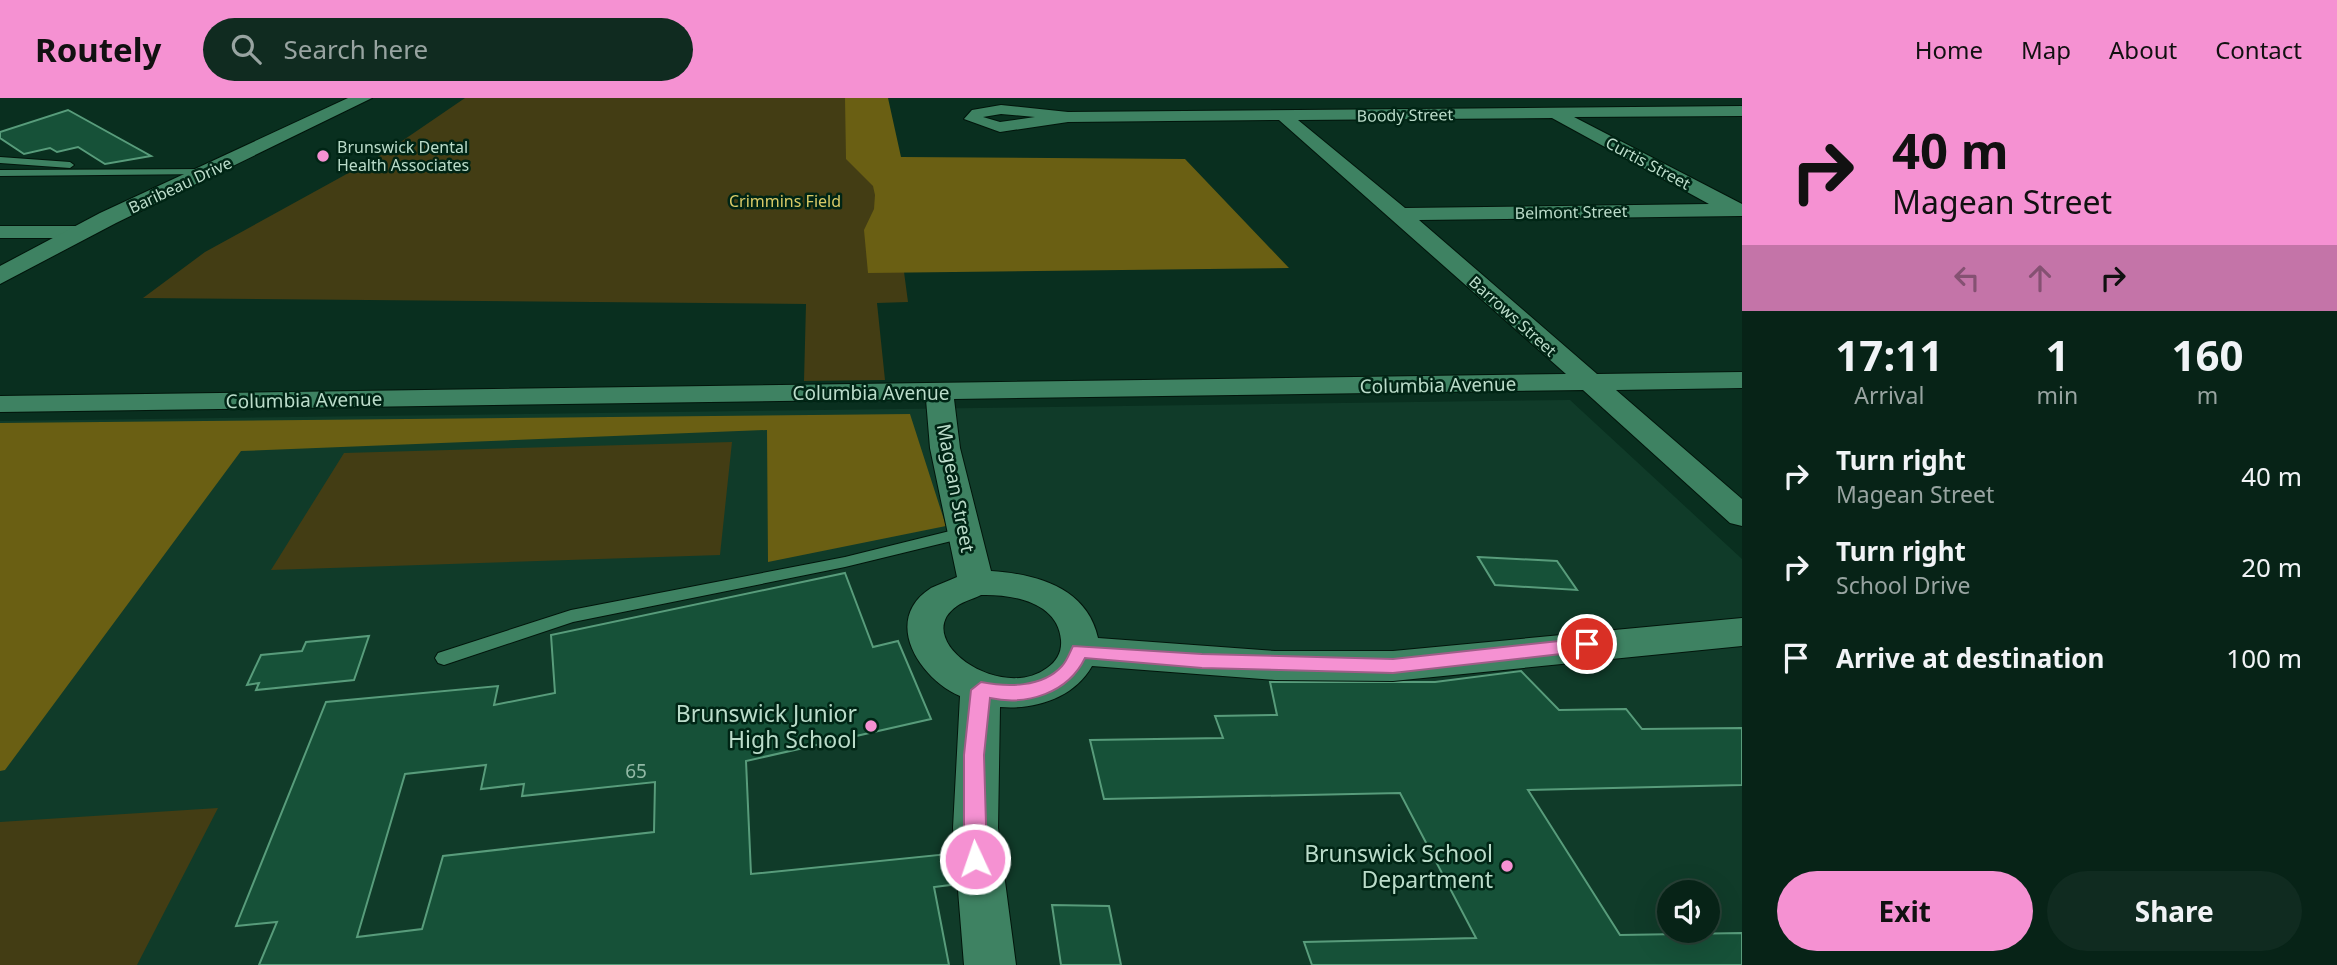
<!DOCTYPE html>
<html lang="en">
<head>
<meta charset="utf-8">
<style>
  body { margin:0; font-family:"Noto Sans",sans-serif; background:#102b20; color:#f1f3f6; height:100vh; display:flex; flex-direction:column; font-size:26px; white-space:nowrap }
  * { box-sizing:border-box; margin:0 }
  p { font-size:23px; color:#98a4a1 }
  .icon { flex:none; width:38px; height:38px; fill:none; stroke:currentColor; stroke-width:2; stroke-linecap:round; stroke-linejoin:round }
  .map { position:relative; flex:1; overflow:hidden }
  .drawer { display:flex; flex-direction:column; background:#072317; width:595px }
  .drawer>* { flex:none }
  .hud { background:#f591d2; color:#111; overflow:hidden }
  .controls { position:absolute; left:1657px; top:782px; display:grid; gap:14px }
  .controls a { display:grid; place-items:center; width:63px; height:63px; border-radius:50%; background:#072317; box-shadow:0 7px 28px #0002,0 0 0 2px #284036; font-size:35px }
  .pin { position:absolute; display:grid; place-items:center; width:60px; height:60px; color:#fff; margin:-30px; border:4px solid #fff; border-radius:50%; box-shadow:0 2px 7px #0007 }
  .me { position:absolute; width:77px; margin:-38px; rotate:357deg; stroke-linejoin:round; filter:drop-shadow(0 0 5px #0008) }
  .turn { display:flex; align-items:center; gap:24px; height:147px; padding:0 35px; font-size:32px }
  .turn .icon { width:91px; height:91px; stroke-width:2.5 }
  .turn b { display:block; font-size:49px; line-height:60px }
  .lanes { display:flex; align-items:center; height:66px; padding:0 35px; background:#0003; justify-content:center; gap:35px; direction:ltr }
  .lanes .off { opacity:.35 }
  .eta { display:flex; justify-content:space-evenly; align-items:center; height:119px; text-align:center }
  .eta b { font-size:42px; font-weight:700; line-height:49px }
  .primary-button { display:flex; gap:14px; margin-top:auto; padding:14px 35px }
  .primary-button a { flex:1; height:80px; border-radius:42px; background:#f591d2; color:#111; font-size:28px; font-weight:700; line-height:80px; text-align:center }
  .primary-button a+a { background:#102b20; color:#f1f3f6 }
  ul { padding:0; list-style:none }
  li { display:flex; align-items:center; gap:21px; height:91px; padding:0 35px }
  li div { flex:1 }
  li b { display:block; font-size:26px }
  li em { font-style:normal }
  header { display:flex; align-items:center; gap:42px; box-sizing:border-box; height:98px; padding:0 35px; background:#f591d2; color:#111 }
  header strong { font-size:33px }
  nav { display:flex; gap:38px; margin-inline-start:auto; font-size:24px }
  .search { width:490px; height:63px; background:#102b20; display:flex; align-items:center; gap:18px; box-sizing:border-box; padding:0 24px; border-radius:38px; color:#98a4a1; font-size:26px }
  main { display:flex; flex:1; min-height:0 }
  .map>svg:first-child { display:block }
  .built { fill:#103b29; fill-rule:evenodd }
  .green { fill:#433d14 }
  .forest { fill:#6a5f13 }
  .building { fill:#165138; stroke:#589c7b; stroke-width:2; fill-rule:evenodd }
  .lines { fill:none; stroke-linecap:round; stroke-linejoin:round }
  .service-casing { stroke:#02150b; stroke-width:2 }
  .minor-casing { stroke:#02150b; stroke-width:2 }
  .tertiary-casing { stroke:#02150b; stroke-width:2 }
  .service { fill:#3e8262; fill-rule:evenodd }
  .minor { fill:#3e8262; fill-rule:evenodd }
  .tertiary { fill:#3e8262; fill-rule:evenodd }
  .route { fill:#f591d2; stroke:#9f5e88; stroke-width:2 }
  .poi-dot { fill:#f591d2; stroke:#002515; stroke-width:2.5 }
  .labels { text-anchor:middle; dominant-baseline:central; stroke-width:5; stroke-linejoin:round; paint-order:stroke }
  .far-street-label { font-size:16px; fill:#bbdcca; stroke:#002515 }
  .far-poi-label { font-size:16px; fill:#bbdcca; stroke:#002515; text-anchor:start }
  .far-park-label { font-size:16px; fill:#d9cb67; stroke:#002515 }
  .street-label { font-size:19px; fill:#bbdcca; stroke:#002515 }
  .near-number-label { font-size:19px; fill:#92b9a6 }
  .near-poi-label { font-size:23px; fill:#bbdcca; stroke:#002515; text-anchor:end }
</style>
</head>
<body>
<header>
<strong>Routely</strong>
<div class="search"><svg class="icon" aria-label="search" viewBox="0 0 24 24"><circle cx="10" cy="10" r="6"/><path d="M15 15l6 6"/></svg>Search here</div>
<nav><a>Home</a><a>Map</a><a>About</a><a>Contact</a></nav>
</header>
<main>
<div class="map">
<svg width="1742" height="867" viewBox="0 0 1742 867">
  <rect width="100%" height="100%" fill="#092f1f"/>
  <path class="built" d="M1570 302 1742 461V867H0V323ZM1670 794H1708V833H1670Z"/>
  <path class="green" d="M465 0H881L908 204 877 205 885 282 804 283 806 206 143 200 205 154 383 56Z
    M732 344 720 457 271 472 344 355Z
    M218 710 137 867H0V724Z"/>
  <path class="forest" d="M845 0H888L901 59 1185 61 1289 170 868 175 864 132 874 111 875 97 873 88 846 61Z
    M910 316 946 428 768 464 767 332 241 353 5 672 0 673V325Z"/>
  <path class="building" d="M68 12 151 58 105 66 78 49 57 54 50 50 24 56 0 40V34Z
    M1478 459 1557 463 1577 492 1495 487Z
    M845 475 873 549 898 543 931 621 746 663 751 776 948 756 950 787 934 789 949 867H259L277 824 236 828 326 604 498 588 494 607 555 595 551 537ZM486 667 481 691 524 686 522 698 655 684 654 734 443 758 422 831 357 839 405 676Z
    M369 538 354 582 256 592 259 585 247 587 261 557 302 553 306 544Z
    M1521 573 1559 612 1626 611 1642 631 1742 630V687L1528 692 1620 837 1742 835V867H1312L1304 844 1476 840 1400 695 1104 701 1090 642 1223 640 1215 618 1277 617 1270 584H1435Z
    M1052 807 1109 808 1121 867H1061Z"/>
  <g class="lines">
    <g class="service-casing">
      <path id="service" d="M0 59 70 64 74 67 70 70 0 65Z
        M212 71 213 73 209 76 0 78V72Z
        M962 430 968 431 970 435 968 439 845 469 573 524 444 567 438 565 435 560 438 555 571 512 845 459Z"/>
    </g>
    <g class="minor-casing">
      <path id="minor" d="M1001 7 1068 14 1742 8V18L1574 19 1742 106V118L1419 122 1597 276 1742 274V290L1616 292 1742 401V428L1730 425 1583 292 954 301 960 350 991 473C1037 476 1087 490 1098 540L1275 553H1393L1742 520V548L1393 583 1275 582 1092 568C1074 600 1035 612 1000 609L998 730 1016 867H964L953 730 960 598C920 581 881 522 931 490 939 486 949 483 957 479L930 350 926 301 0 314V298L1566 276 1279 22 1068 24 1000 34 964 21 972 12ZM1001 16 1035 19 1000 24 983 19ZM1552 20 1709 106 1405 110 1298 22ZM981 497C1012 496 1058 504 1061 542 1062 554 1057 563 1047 570 1000 605 909 541 957 508 964 503 973 501 981 497Z
        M0 128H82L92 134 82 140H0Z"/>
    </g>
    <g class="tertiary-casing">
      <path id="tertiary" d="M348 0H372L116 125 0 186V168L100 115Z"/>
    </g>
    <use href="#service" class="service"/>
    <use href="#minor" class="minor"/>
    <use href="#tertiary" class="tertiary"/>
  </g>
  <path class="route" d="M1587 540 1596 546 1587 553 1393 575 1202 570 1085 560C1068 595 1027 608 990 600L984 657 987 761 983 768 975 771 968 768 964 761V657L971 592 981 584C1007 589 1042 590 1062 568 1067 563 1070 554 1073 548L1202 556 1393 561Z"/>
  <g class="poi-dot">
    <circle cx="323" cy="58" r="7"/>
    <circle cx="871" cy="628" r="7"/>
    <circle cx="1507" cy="768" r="7"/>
  </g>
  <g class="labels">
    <g class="far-street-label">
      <text transform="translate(1405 17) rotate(-1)">Boody Street</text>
      <text transform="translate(1648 65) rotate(28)">Curtis Street</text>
      <text transform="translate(180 87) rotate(-25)">Baribeau Drive</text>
      <text transform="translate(1571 114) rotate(-1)">Belmont Street</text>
      <text transform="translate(1513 218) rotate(42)">Barrows Street</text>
    </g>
    <g class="far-poi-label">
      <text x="337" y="49">Brunswick Dental<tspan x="337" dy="18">Health Associates</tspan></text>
    </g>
    <g class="far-park-label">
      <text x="785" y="103">Crimmins Field</text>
    </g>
    <g class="street-label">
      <text transform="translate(1438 287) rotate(-1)">Columbia Avenue</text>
      <text x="871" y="295">Columbia Avenue</text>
      <text transform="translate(304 302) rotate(-1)">Columbia Avenue</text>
      <text transform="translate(956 390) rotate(79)">Magean Street</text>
    </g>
    <g class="near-number-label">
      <text x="636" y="673">65</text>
    </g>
    <g class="near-poi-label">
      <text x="857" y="615">Brunswick Junior<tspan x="857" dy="26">High School</tspan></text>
      <text x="1493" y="755">Brunswick School<tspan x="1493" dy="26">Department</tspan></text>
    </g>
  </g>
</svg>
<div class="controls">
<a><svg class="icon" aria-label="sound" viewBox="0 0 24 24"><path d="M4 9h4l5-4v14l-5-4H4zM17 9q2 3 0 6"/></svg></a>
</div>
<div class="pin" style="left:1587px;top:546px;background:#d93025"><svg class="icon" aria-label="arrive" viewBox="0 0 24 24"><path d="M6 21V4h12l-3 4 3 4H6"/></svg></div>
<svg class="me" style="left:975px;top:761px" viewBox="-20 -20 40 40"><circle r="17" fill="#f591d2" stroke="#fff" stroke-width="3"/><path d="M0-11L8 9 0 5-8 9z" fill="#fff"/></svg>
</div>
<section class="drawer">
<div class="hud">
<div class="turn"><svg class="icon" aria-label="right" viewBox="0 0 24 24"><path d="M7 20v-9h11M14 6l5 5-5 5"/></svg><div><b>40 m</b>Magean Street</div></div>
<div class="lanes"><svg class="icon off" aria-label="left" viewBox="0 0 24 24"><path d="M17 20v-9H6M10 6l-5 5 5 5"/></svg><svg class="icon off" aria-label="ahead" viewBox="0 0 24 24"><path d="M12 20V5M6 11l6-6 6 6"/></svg><svg class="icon" aria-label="right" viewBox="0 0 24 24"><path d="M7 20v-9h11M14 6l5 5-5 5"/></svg></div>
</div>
<div class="eta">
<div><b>17:11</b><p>Arrival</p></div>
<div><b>1</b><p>min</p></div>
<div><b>160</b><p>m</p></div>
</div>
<ul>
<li><svg class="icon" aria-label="right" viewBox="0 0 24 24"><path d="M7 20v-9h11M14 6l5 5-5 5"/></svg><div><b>Turn right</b><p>Magean Street</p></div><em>40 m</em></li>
<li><svg class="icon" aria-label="right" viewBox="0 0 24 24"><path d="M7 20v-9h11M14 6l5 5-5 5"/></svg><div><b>Turn right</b><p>School Drive</p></div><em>20 m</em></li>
<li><svg class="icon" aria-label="arrive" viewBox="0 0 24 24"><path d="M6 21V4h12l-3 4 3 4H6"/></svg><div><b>Arrive at destination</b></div><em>100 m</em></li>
</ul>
<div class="primary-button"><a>Exit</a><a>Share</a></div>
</section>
</main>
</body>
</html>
